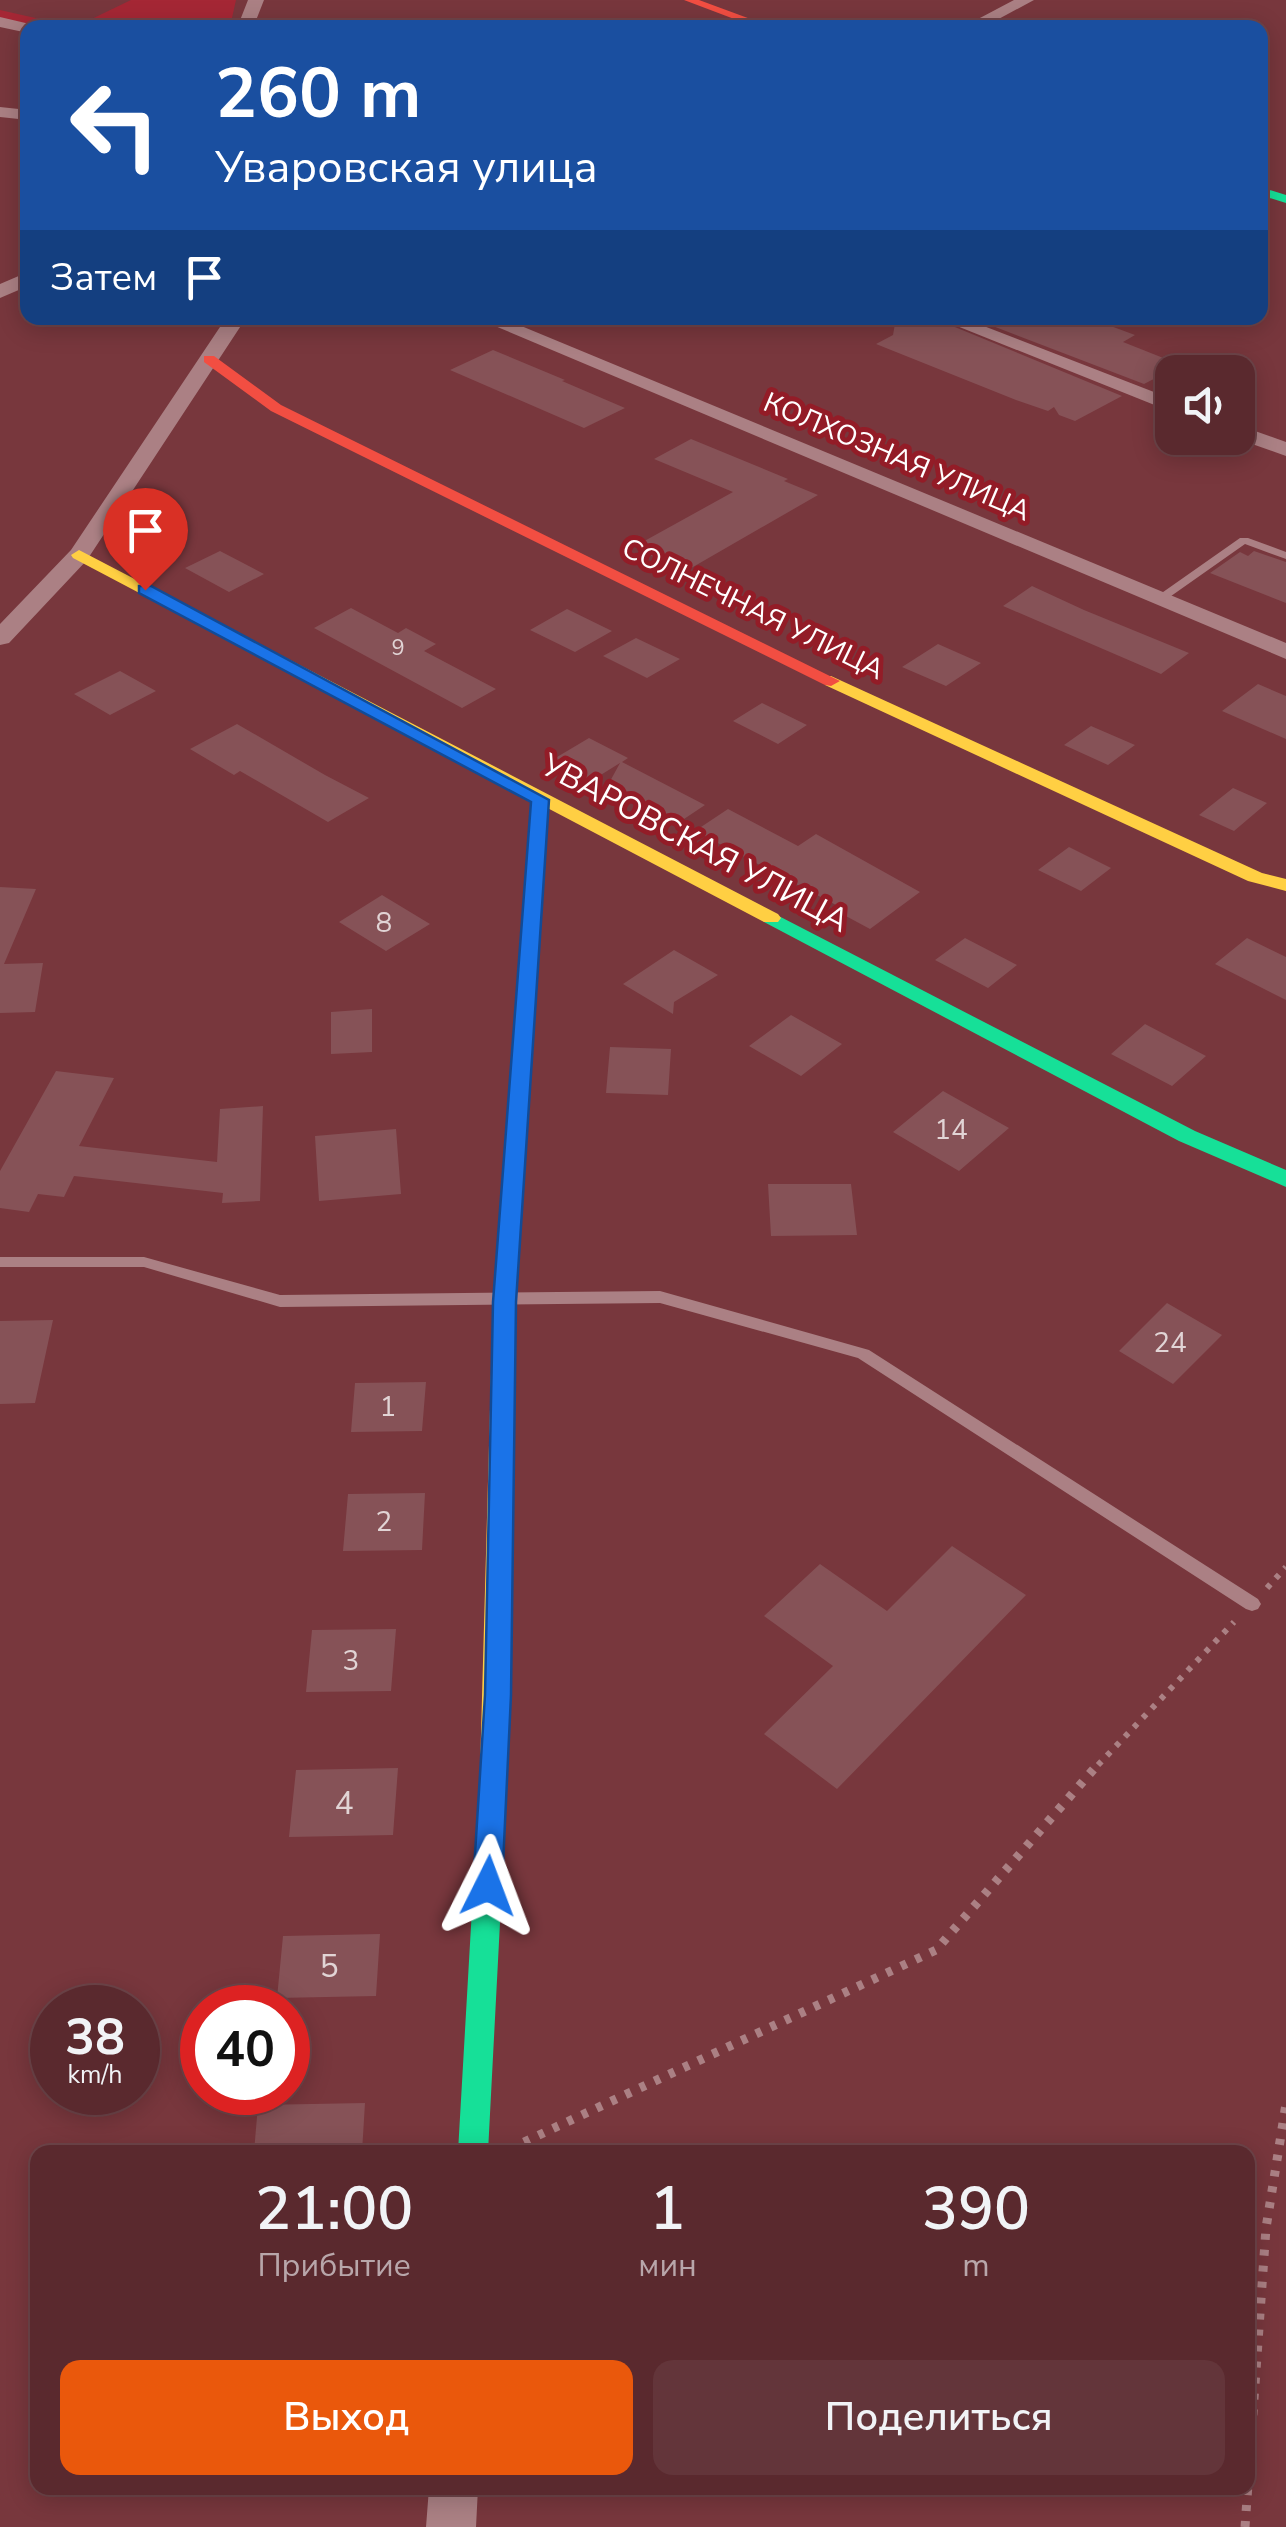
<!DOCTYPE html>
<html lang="ru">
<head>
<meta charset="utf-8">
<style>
  body { margin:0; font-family:"Nunito Sans",sans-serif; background:#63353a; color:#f1f3f6; height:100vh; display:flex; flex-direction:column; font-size:38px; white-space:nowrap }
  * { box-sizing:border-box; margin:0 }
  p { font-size:32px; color:#b8a6aa }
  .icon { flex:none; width:55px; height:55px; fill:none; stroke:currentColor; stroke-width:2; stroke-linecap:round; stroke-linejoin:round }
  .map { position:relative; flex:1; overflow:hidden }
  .side { position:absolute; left:30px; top:2145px; width:1225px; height:350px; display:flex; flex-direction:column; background:#5a292e; border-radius:20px; box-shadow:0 5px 25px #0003,0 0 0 2px #6f454a }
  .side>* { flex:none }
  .guide { position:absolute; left:20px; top:20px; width:1248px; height:305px; border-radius:20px; box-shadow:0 5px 25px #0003,0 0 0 2px #6f454a; background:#1a4fa0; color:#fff; overflow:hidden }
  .fabs { position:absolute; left:1155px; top:355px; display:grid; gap:20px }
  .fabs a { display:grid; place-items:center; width:100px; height:100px; border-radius:20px; background:#5a292e; box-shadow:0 5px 25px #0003,0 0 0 2px #6f454a; font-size:50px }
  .speed { position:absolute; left:30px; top:1985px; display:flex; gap:20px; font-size:50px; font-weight:700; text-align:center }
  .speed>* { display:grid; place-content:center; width:130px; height:130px; border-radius:50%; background:#5a292e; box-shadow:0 5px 25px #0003,0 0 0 2px #6f454a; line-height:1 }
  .speed small { font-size:25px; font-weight:400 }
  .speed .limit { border:15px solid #d22; background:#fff; color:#111 }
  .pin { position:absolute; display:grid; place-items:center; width:85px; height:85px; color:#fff; margin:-102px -42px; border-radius:50% 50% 50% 0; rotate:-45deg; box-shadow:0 0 10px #0007 }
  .pin .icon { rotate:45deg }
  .me { position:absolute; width:110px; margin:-55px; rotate:3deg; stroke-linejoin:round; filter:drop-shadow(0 0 8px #0008) }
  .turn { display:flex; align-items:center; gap:35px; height:210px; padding:0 30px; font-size:45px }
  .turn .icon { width:130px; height:130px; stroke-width:2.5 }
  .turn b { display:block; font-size:70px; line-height:85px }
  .then { display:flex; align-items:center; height:95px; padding:0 30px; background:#0003; gap:20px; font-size:38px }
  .eta { display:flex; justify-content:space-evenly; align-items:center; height:170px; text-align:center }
  .eta b { font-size:60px; font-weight:600; line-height:70px }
  .action { display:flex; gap:20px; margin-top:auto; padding:20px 30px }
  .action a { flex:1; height:115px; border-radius:20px; background:#ea580c; color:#fff; font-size:40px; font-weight:600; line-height:115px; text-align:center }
  .action a+a { background:#63353a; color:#f1f3f6 }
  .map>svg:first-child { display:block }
  .green { fill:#a52735 }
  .building { fill:#865257 }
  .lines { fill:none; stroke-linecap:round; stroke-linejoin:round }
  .path-far1 { stroke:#ab8084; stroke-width:6; stroke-dasharray:5 8; stroke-linecap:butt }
  .path { stroke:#ab8084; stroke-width:9; stroke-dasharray:6 10; stroke-linecap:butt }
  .lane { fill:#ab8084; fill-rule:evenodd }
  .street { fill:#ab8084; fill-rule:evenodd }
  .fast { fill:#16e098; fill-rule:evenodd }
  .slow { fill:#ffcf43; fill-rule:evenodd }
  .jam { fill:#f24e42; fill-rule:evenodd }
  .route { fill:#1a73e8; stroke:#114b97; stroke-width:2.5 }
  .labels { text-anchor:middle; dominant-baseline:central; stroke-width:10; stroke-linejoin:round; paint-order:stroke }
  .far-number-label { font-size:22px; fill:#e1d4d5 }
  .far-street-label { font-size:28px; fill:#fff; stroke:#931c27 }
  .number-label { font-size:28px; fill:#e1d4d5 }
  .street-label { font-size:32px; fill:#fff; stroke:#931c27 }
  .near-number-label { font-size:32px; fill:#e1d4d5 }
</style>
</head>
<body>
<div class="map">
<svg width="1286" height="2527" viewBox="0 0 1286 2527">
  <rect width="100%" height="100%" fill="#78373d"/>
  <path class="green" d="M131 0H236L230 27 35 28 0 20V10L75 27Z"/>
  <path class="building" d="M896 318H933L1122 396 1075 421 1059 415 1054 407 1048 411 1016 400 876 344 893 335Z
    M972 318H1089L1135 335 1123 342 1181 365 1144 384Z
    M493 350 565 380 562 381 625 408 584 428 450 370Z
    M691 439 788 479 784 481 818 495 686 571 643 552 648 548 639 544 733 492 654 459Z
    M220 551 264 574 229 592 185 568Z
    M1254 551 1286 562V603L1210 573 1240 552 1248 556Z
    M1032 586 1084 610 1189 653 1161 674 1003 606Z
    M351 608 398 633 406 628 436 644 424 651 496 689 462 708 314 628Z
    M567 609 612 631 575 652 530 630Z
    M636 638 680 659 647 678 603 656Z
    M938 644 981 663 946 686 902 667Z
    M120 671 156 691 110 715 74 694Z
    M1258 684 1286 696V739L1222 711Z
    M762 703 807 725 778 744 733 721Z
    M237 724 325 775 369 798 328 822 240 771 234 775 190 749Z
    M1091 726 1135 745 1108 765 1064 745Z
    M589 738 628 758 622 762 705 805 678 823 608 785 620 763 591 781 552 760Z
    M1233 788 1267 803 1234 831 1199 815Z
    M728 809 798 846 816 834 920 892 870 929 831 908 836 905 695 831Z
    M1069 847 1111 868 1081 891 1038 870Z
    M0 887 36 889 4 964 43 963 35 1012 0 1013Z
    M382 895 430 924 386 951 339 922Z
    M965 938 1017 965 988 988 935 960Z
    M1247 938 1286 957V1000L1215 964Z
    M674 950 718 975 674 1002 673 1014 623 984Z
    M372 1009V1052L331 1054V1012Z
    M791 1015 842 1044 801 1076 749 1046Z
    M1145 1024 1206 1056 1172 1086 1111 1054Z
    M610 1047 671 1049 668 1095 606 1093Z
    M56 1071 114 1078 79 1146 217 1162 220 1109 263 1106 260 1201 222 1203 223 1193 74 1176 64 1197 38 1194 29 1212 0 1208V1171Z
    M943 1091 1009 1128 959 1171 893 1132Z
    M396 1129 401 1194 319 1201 315 1136Z
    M768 1184H851L857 1235 771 1236Z
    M1167 1303 1222 1335 1173 1384 1119 1351Z
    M53 1320 35 1403 0 1404V1321Z
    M426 1382 422 1431 351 1432 355 1383Z
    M425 1493 422 1550 343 1551 348 1494Z
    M952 1546 1026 1595 837 1789 764 1734 833 1666 764 1616 820 1564 887 1611Z
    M396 1629 391 1691 306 1692 312 1630Z
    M398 1768 393 1835 289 1837 296 1770Z
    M380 1934 376 1996 277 1998 283 1936Z
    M365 2103 362 2152H254L258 2105Z"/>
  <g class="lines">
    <path class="path-far1" d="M1267 1588 1286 1567
      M1098 1765 1234 1622"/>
    <path class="path" d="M524 2142 936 1950 1100 1762
      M1245 2527 1266 2228 1286 2104"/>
    <path class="lane" d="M1240 538H1248L1286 552V559L1245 544 1164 601H1156V597Z
      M0 1257H144L280 1295 660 1291 869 1350 1258 1599 1261 1604 1258 1609 1252 1611 1246 1609 858 1358 660 1303 280 1307 144 1267H0Z"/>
    <path class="street" d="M248 0H264L253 28H237Z
      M1014 0H1034L982 28H961Z
      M0 17 34 25 36 28H28V33L0 27Z
      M0 107 28 110V120L0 117Z
      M28 272V286L0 298V284Z
      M226 318H246L87 560 9 643 0 645V624L71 550Z
      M476 318H502L1286 643V659Z
      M937 318H963L1172 399V412Z
      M1238 425 1286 442V456L1235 438Z
      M429 2488H478L476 2527H426Z"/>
    <path class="fast" d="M1260 187 1286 195V203L1260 195Z
      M771 912 1195 1131 1286 1170V1187L1179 1141 764 922 761 918Z
      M494 1758 504 1762 508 1770 488 2152H458L480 1770 484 1762Z"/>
    <path class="slow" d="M79 550 778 914 781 918 778 922H764L73 558 71 555Z
      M831 676 1262 873 1286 879V891L1248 881 825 685V677Z
      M530 935 540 941 515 1301 508 1770 504 1778 494 1782 484 1778 480 1770 493 1301 520 941Z"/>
    <path class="jam" d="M684 0H699L775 28H758Z
      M204 356H214L281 405 840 681 831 686 825 685 271 411 204 362Z
      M540 795 549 800 540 941 530 947 520 941 531 800Z"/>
  </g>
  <path class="route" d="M139 586H151L549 800 516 1302 511 1695 502 1886 498 1895 488 1898 478 1895 473 1886 485 1695 493 1302 531 802 139 593Z"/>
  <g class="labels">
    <g class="far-number-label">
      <text x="398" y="648">9</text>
    </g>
    <g class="far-street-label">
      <text transform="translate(897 457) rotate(23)">КОЛХОЗНАЯ УЛИЦА</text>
      <text transform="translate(753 609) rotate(26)">СОЛНЕЧНАЯ УЛИЦА</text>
    </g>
    <g class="number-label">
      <text x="384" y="923">8</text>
      <text x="951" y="1130">14</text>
      <text x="1170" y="1343">24</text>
      <text x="388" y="1407">1</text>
      <text x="384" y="1522">2</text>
      <text x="351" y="1661">3</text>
    </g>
    <g class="street-label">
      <text transform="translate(695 843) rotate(28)">УВАРОВСКАЯ УЛИЦА</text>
    </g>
    <g class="near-number-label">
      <text x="344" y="1803">4</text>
      <text x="329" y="1966">5</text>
    </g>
  </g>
</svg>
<div class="fabs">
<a><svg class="icon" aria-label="sound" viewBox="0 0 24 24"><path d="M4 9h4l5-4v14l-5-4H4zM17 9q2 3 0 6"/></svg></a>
</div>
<div class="speed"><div>38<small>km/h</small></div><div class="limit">40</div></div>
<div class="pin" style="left:145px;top:590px;background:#d93025"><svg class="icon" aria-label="arrive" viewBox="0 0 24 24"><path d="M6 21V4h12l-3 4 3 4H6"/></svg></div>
<svg class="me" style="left:488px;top:1886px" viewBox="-20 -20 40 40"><path d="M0-17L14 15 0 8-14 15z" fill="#1a73e8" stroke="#fff" stroke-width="4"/></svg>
<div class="guide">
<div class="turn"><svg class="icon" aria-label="left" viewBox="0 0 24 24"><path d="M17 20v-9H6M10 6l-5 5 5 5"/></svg><div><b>260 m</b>Уваровская улица</div></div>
<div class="then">Затем<svg class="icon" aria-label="arrive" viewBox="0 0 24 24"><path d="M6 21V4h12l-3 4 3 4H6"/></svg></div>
</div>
<section class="side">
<div class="eta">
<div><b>21:00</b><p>Прибытие</p></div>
<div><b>1</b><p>мин</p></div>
<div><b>390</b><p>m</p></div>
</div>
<div class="action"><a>Выход</a><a>Поделиться</a></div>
</section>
</div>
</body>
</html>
